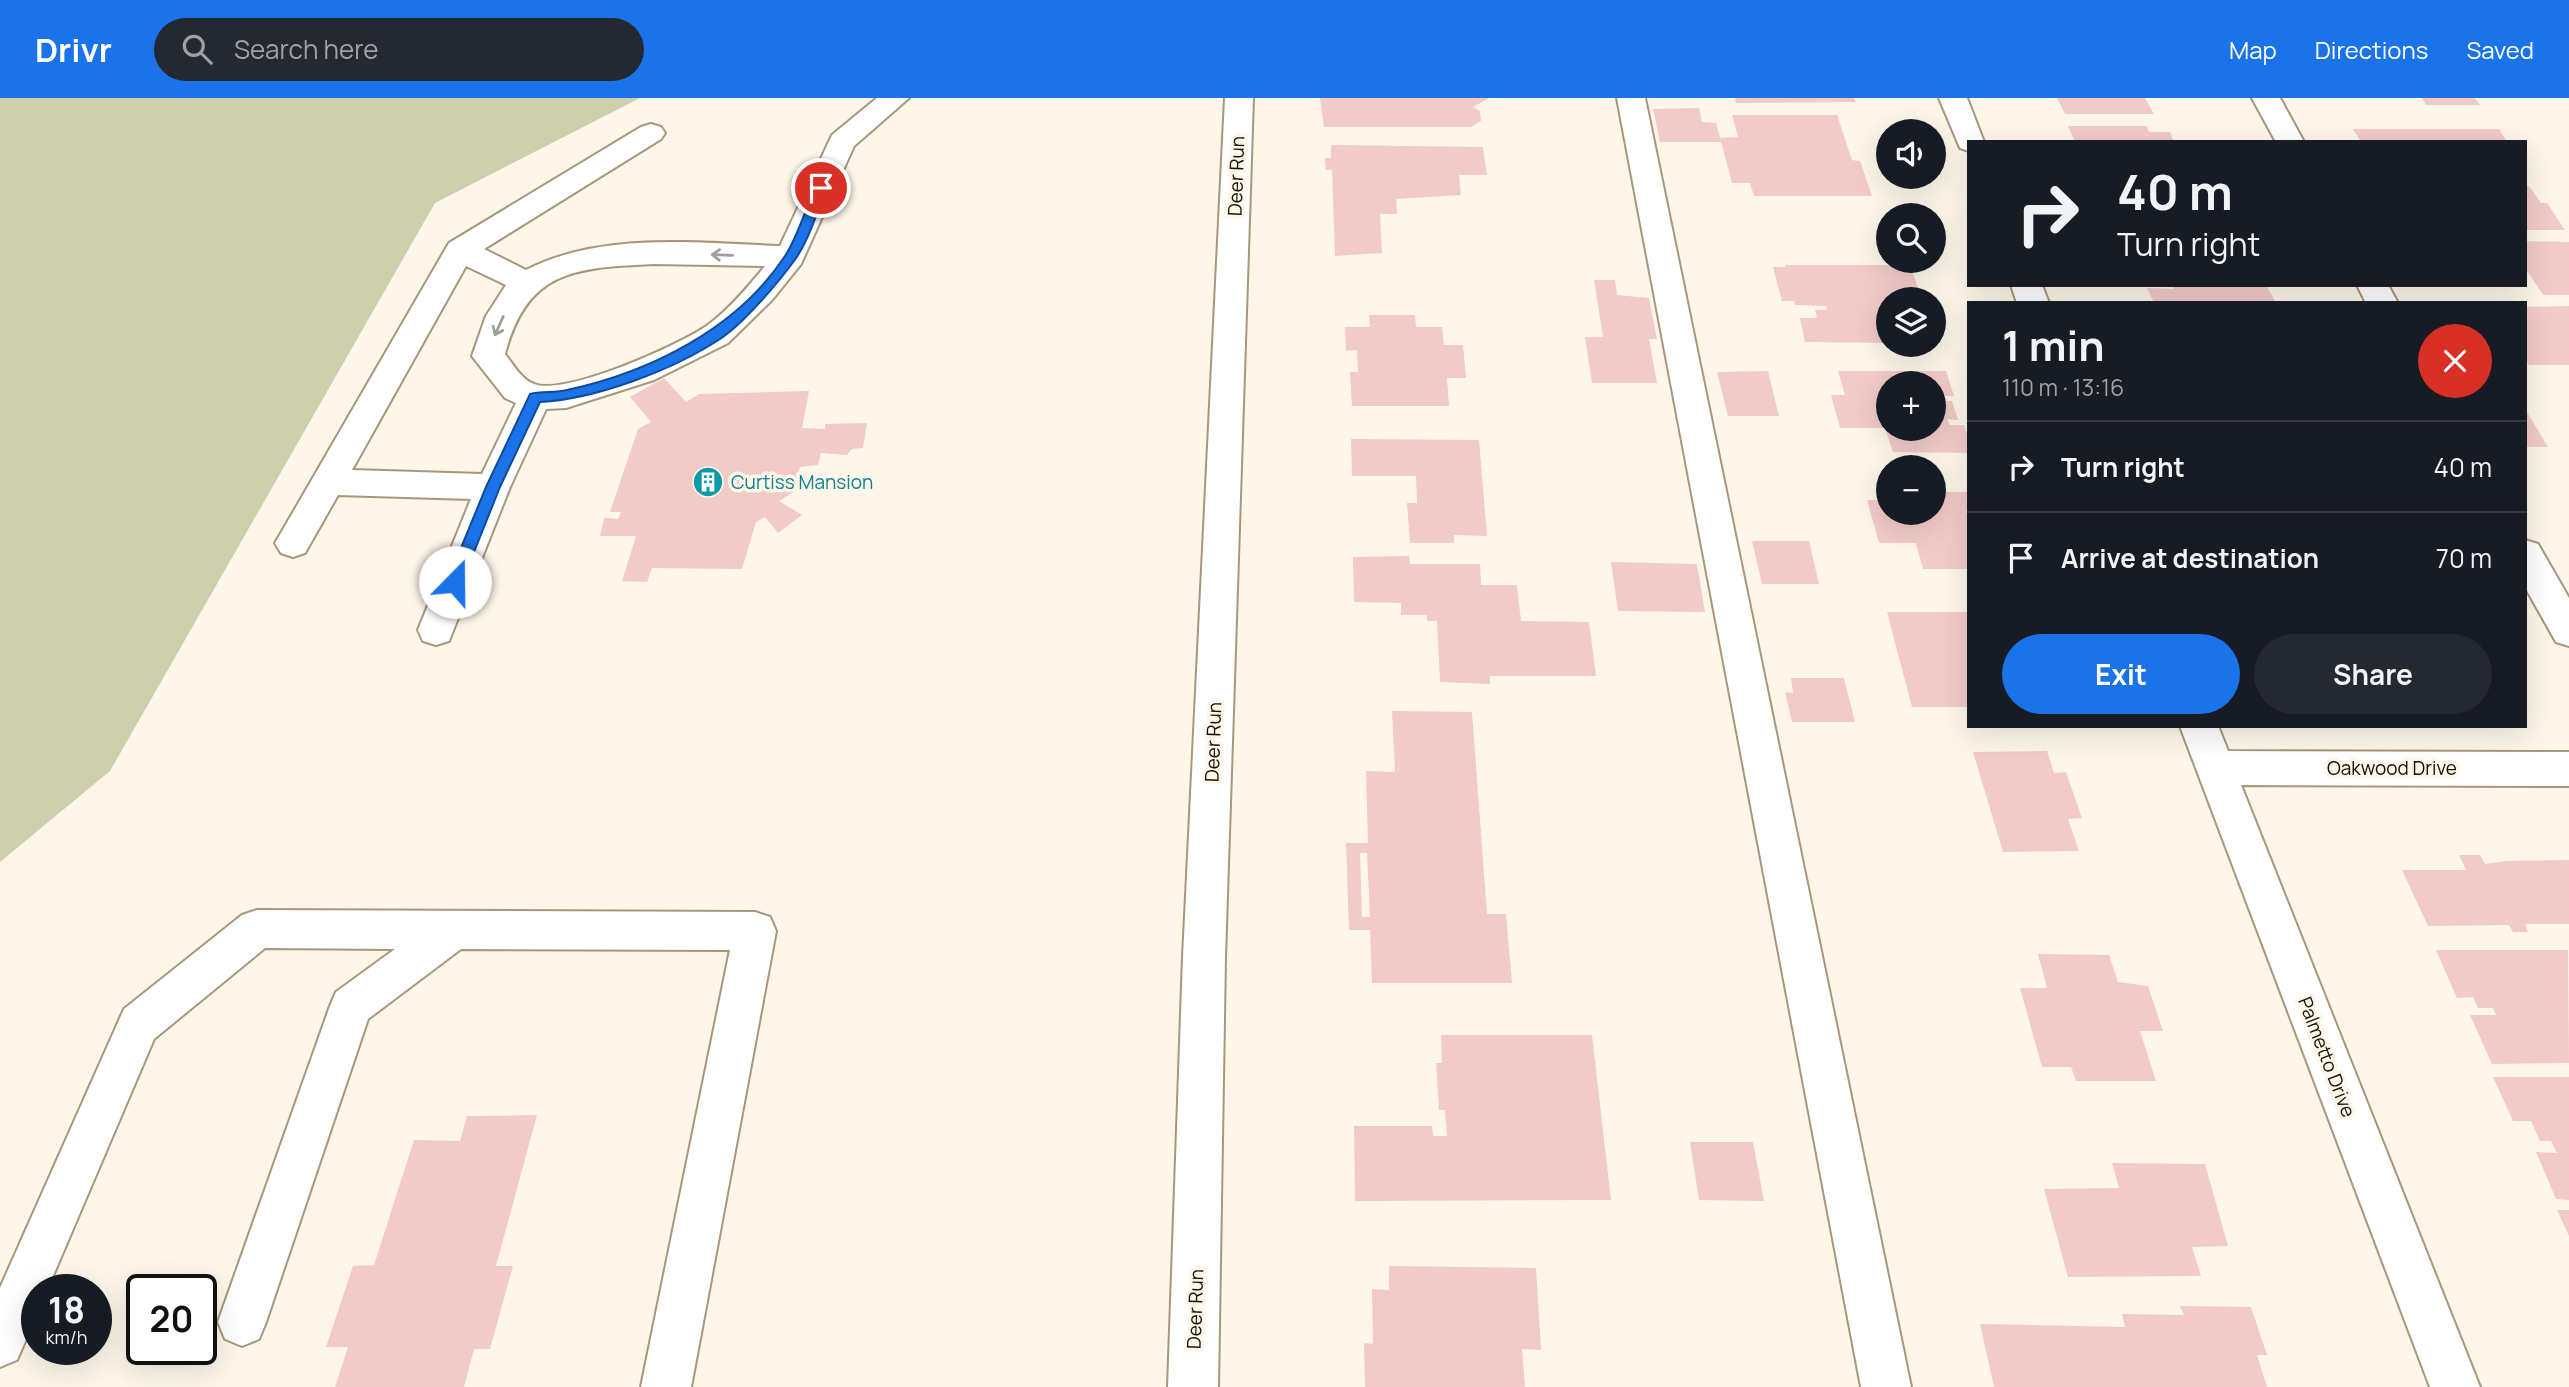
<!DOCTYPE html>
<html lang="en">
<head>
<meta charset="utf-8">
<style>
  body { margin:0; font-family:Manrope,sans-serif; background:#242831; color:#f1f3f6; height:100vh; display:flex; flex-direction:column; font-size:26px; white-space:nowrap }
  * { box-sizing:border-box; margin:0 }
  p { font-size:23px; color:#9ea1a6 }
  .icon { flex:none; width:38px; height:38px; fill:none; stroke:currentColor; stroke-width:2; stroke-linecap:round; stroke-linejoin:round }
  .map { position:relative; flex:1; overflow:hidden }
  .sheet { position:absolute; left:1967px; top:203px; width:560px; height:427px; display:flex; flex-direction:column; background:#171b24; border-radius:0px; box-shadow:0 7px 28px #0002 }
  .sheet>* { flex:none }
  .hud { position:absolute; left:1967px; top:42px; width:560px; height:147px; border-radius:0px; box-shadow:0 7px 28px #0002; background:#171b24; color:#f1f3f6; overflow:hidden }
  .tools { position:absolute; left:1876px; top:21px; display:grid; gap:14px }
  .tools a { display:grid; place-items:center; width:70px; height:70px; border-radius:50%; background:#171b24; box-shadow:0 7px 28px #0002; font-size:35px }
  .speed { position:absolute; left:21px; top:1176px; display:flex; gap:14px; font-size:35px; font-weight:700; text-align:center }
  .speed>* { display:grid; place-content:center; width:91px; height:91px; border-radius:50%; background:#171b24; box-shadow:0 7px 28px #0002; line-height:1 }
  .speed small { font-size:18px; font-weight:400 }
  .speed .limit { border:4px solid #111; border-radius:10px; background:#fff; color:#111 }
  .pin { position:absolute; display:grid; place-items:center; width:60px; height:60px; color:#fff; margin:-30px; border:4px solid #fff; border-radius:50%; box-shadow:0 2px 7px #0007 }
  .me { position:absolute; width:77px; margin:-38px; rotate:22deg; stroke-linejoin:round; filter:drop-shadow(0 0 5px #0008) }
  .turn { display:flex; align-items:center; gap:24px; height:147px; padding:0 35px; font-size:32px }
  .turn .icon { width:91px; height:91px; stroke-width:2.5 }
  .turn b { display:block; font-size:49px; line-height:60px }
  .round { display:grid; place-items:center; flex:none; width:74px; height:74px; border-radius:37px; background:#242831 }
  .headline { display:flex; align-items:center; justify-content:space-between; height:119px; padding:0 35px }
  h1 { font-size:42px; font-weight:700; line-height:52px }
  .cta { display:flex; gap:14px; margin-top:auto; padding:14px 35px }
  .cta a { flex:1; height:80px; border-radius:42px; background:#1a73e8; color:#fff; font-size:28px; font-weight:700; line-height:80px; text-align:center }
  .cta a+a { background:#242831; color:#f1f3f6 }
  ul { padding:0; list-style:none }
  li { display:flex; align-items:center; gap:21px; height:91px; padding:0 35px; border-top:2px solid #363941 }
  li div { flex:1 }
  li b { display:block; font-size:26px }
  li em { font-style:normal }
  header { display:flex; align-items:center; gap:42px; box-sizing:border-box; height:98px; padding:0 35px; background:#1a73e8; color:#fff }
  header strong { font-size:33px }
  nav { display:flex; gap:38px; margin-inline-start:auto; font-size:24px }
  .search { width:490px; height:63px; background:#242831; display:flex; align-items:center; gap:18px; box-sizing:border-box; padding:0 24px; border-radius:38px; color:#9ea1a6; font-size:26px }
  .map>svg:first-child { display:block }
  .green { fill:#cdd0ad }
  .building { fill:#f2cbc9; fill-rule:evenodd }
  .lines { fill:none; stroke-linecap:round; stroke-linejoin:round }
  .minor-casing { stroke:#a9977b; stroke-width:4 }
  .minor { fill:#fff; fill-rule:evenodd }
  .oneway { stroke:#a29f9b }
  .route { fill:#1a73e8; stroke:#114b97; stroke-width:2 }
  .labels { text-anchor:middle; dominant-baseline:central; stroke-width:7; stroke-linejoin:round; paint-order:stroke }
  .street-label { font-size:19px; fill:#161006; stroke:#fdf6e9 }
  .culture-label { font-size:19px; fill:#0d838f; stroke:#fdf6e9; text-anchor:start }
</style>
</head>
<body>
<header>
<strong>Drivr</strong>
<div class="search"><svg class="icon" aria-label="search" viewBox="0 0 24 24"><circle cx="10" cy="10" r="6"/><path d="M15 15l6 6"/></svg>Search here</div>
<nav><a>Map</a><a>Directions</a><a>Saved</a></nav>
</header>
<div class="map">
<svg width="2569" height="1289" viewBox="0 0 2569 1289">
  <rect width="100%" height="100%" fill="#fdf6e9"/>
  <path class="green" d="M0 0H640L435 105 110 673 0 764Z"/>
  <path class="building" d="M1320 0H1489L1473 9 1480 13 1481 23 1471 29H1324Z
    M1735 0H1854L1856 4 1736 5Z
    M2057 0H2145L2154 16H2065Z
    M2422 0H2475L2480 7H2426Z
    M1699 10 1702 24 1716 25 1720 40 1738 39 1732 17H1837L1852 62 1860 63 1872 98H1754L1750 85H1732L1721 44H1660L1653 11Z
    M2068 28H2146L2149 34H2170L2174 44H2075Z
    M2353 31H2499L2507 44H2361Z
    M1331 47 1483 49 1487 77H1459L1461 97 1396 101 1397 116H1380L1382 155 1335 158 1332 72H1326L1325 60H1331Z
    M2525 88H2529L2541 105H2547L2565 132H2525Z
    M2525 143 2569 144V197H2543L2528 174H2525Z
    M1785 167H1910L1922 201H1888V245L1805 244 1800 220H1817L1815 212H1827L1826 208 1795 207 1794 203H1782L1773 169H1785Z
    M1594 182H1615L1617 197 1649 200 1657 241H1649L1657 285H1592L1585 239H1603Z
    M2172 187 2267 189 2276 205H2154L2147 190 2174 191Z
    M2569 208V267H2529L2525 261V209Z
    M1369 217H1415L1416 229H1442L1444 247H1463L1466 280H1447L1449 308H1352L1350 274H1358L1357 252 1346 253 1345 229H1370Z
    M1768 273 1779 318H1728L1717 274Z
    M1838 273H1946L1954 298H1942L1944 303H1952L1958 322 1947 321 1950 327H1964L1969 342V355L1893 354 1885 330H1840L1831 297H1845ZM1888 285H1934V331H1888Z
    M664 280 686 304 699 296 809 293 802 330 825 331V326L867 325 863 350 852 351 847 357 821 355 818 367 800 369 795 393 779 403 802 417 778 435 765 419 756 424 742 471 652 470 647 484 622 483 636 438H600L604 420 618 421 621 414H610L638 331 651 324 630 299Z
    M2525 311 2548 349H2525Z
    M1351 341 1479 342 1487 438 1454 437V445H1410L1407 405H1417L1416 378H1352Z
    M1934 394H1969V471H1923L1916 445H1879L1867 402H1888V415H1934Z
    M1752 443H1809L1819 486H1762Z
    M1409 458 1410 466H1480L1481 487H1517L1521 523 1589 524 1596 578H1490V586L1440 584 1437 523H1427V517H1401V505L1354 504 1353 459Z
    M1611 464 1697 466 1705 514 1618 513Z
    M1887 514H1969V609H1912Z
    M1791 580H1844L1855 624H1792L1785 594 1793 595Z
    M1392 613 1472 614 1487 816H1506L1512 885H1372L1370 832H1349L1346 745H1368L1366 673 1395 674ZM1360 755H1367L1370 819H1362Z
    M2047 653 2054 675 2066 674 2082 720 2068 721 2079 753 2003 754 1973 654Z
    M2459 757H2480L2485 766 2507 763 2569 762V826H2525L2528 834H2513L2509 827 2428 828 2402 772H2466Z
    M2436 852H2568L2569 965 2492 966 2470 917H2496L2493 910H2478L2473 899 2457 900Z
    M2038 856 2109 857 2118 884 2148 888 2163 933H2140L2156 983H2076L2071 969H2042L2020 890H2047Z
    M1441 937H1592L1611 1102 1355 1103 1354 1028H1432L1433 1038H1447L1445 1012H1439L1436 965H1442Z
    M2493 979H2569V1102L2556 1101 2536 1054 2557 1055 2551 1043H2540L2531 1023H2513Z
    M537 1017 496 1168H513L490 1251H474L464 1289H335L348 1249H326L353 1168 374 1167 414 1042 460 1043 467 1018Z
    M1690 1044H1753L1764 1103 1699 1102Z
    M2112 1065 2205 1066 2228 1148 2192 1149 2201 1178 2068 1179 2044 1091 2119 1090Z
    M2557 1112H2569V1138Z
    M1389 1168 1536 1170 1541 1252 1522 1251 1525 1289H1365L1364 1245 1373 1246 1372 1191 1389 1192Z
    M2180 1208 2251 1209 2267 1257H2257L2267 1289H1994L1980 1226 2125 1229 2122 1216 2184 1217Z"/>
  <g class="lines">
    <g class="minor-casing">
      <path id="minor" d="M877 0H909L854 48 801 166 772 202 728 245 654 282 566 310 546 311 510 389 449 543 436 547 423 543 418 532 471 401 338 397 305 455 293 459 281 455 275 445 281 435 449 145 641 29 651 26 661 29 665 35 661 41 484 151 526 172C602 133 698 145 780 148L832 37ZM655 166 765 168C748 189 727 214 705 229 677 248 565 298 534 286 522 282 513 266 505 256 528 170 577 170 655 166ZM466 168 506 187 486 218 472 258 505 300 516 305 482 376 352 372Z
        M1225 0H1253L1225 859 1218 1289H1168L1183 859Z
        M1617 0H1645L1911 1289H1861Z
        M1939 0H1967L1984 44H1969V53L1960 50Z
        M2252 0H2280L2304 44H2276Z
        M2011 187H2042L2049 205H2017Z
        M2357 187H2388L2398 205H2366Z
        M2525 442 2538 446 2569 500V548L2556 544 2525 489Z
        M2180 628H2218L2228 653 2569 654V688L2241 687 2480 1289H2430Z
        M257 812 755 814 770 819 776 833 691 1289H641L730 852 461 851 368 921 266 1224 259 1241 242 1248 225 1241 218 1224 330 908 336 894 395 851 265 850 154 941 47 1192H37V1216L17 1262 0 1269V1190L124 911 242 817Z"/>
    </g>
    <use href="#minor" class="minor"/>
  </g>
  <defs><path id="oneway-shaft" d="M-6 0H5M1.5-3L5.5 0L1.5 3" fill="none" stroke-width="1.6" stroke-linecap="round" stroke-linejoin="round" transform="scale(1.75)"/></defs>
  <g class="oneway">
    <use href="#oneway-shaft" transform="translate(722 157) rotate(-178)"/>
    <use href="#oneway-shaft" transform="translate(499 228) rotate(114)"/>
  </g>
  <path class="route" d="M821 86 827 90C817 113 809 143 794 163 778 185 743 226 720 241 673 272 596 301 540 304L500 389 460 489H450L447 484 486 389 530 296C542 293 555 295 567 292 650 274 737 231 785 158 798 138 805 112 815 90Z"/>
  <defs>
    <g id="building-disc" transform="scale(1.575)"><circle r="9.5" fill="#0f9aa8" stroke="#fdf6e9"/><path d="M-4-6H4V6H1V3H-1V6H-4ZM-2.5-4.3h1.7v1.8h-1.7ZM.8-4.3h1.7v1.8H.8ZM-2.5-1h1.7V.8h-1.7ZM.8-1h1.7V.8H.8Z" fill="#fff"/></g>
  </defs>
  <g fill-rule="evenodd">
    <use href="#building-disc" x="708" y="384"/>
  </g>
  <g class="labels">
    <g class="street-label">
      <text transform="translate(1236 78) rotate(-88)">Deer Run</text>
      <text transform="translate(1213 644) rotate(-88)">Deer Run</text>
      <text x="2392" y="670">Oakwood Drive</text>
      <text transform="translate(2327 959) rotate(69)">Palmetto Drive</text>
      <text transform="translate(1195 1211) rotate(-88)">Deer Run</text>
    </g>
    <g class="culture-label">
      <text x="731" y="384">Curtiss Mansion</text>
    </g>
  </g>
</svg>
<div class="tools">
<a><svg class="icon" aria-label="sound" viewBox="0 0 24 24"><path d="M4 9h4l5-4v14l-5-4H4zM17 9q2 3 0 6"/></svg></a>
<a><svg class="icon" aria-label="search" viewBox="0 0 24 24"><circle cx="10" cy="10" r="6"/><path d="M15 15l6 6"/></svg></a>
<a><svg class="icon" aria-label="layers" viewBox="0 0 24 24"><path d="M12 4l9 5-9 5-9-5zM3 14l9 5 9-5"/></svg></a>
<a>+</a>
<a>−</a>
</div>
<div class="speed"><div>18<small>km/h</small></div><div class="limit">20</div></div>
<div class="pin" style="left:821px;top:90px;background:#d93025"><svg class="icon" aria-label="arrive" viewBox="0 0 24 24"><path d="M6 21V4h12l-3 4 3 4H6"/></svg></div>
<svg class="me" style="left:455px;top:484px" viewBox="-20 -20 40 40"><circle r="19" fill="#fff"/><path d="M0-13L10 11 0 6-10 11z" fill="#1a73e8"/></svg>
<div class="hud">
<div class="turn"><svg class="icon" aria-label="right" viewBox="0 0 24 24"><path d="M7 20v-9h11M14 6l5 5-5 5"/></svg><div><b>40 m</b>Turn right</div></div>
</div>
<section class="sheet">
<div class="headline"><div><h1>1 min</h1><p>110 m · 13:16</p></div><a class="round" style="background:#d93025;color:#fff"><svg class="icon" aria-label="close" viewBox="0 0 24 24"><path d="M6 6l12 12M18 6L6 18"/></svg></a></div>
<ul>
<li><svg class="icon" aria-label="right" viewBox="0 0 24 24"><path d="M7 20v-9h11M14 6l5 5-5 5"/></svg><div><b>Turn right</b></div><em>40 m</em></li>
<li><svg class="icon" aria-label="arrive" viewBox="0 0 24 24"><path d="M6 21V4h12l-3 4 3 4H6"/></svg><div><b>Arrive at destination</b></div><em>70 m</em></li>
</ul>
<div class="cta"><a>Exit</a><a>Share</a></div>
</section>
</div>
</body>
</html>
